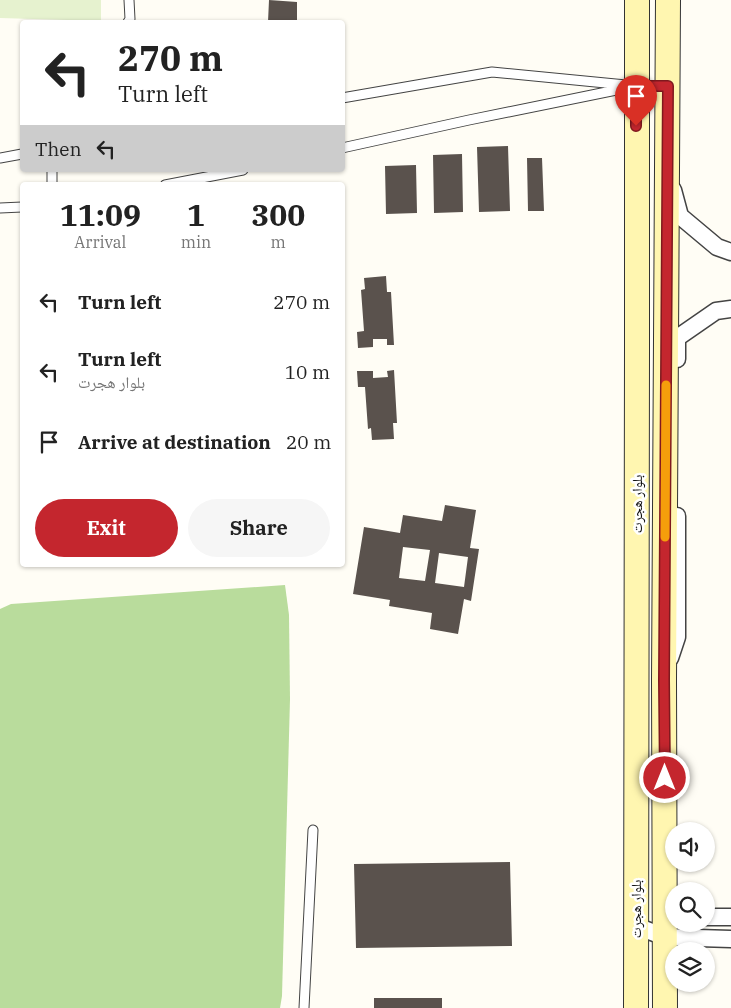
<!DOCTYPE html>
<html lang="en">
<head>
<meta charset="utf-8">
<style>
  body { margin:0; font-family:"IBM Plex Serif","Noto Naskh Arabic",serif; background:#f6f6f6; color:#222; height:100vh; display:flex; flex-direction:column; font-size:19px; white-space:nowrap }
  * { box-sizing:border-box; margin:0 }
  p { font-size:16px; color:#767676 }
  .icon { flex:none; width:28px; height:28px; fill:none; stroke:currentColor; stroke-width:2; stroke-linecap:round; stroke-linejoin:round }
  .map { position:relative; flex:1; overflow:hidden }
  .details { position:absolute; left:20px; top:182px; width:325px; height:385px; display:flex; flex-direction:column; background:#fff; border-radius:5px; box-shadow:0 1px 4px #0004 }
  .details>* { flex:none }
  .hud { position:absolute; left:20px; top:20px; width:325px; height:152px; border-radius:5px; box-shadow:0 1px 4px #0004; background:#fff; color:#222; overflow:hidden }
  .fabs { position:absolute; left:665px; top:822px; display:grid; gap:10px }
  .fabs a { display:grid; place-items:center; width:50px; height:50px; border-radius:50%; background:#fff; box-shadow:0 1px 4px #0004; font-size:25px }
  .pin { position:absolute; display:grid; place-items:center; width:42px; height:42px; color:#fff; margin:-51px -21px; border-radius:50% 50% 50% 0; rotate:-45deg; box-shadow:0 0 5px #0007 }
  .pin .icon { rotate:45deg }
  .me { position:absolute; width:55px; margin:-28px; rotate:0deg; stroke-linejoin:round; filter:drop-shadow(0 0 4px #0008) }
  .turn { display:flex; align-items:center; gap:18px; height:105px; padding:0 15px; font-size:22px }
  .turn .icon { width:65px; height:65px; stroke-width:2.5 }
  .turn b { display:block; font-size:35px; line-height:42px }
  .then { display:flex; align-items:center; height:48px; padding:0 15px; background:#0003; gap:10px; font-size:19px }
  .eta { display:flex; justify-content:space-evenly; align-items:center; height:85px; text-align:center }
  .eta b { font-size:30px; font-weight:800; line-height:35px }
  .action { display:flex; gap:10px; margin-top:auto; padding:10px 15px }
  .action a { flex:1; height:58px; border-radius:30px; background:#c4262e; color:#fff; font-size:20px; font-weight:800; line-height:58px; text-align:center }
  .action a+a { background:#f6f6f6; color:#222 }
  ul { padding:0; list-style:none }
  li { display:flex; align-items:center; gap:15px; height:70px; padding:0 15px }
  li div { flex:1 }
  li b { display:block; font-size:19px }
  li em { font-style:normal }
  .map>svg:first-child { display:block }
  .forest { fill:#b9dc9c }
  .pitch { fill:#e6f2cf }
  .building { fill:#5a524d; fill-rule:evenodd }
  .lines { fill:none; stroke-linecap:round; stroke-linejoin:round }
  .service-casing { stroke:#444; stroke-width:11 }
  .minor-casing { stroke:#444; stroke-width:19 }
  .secondary-casing { stroke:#333; stroke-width:26 }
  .service { stroke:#fff; stroke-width:9 }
  .minor { stroke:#fff; stroke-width:16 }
  .secondary { stroke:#fff6b0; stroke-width:24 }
  .route-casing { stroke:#7f191e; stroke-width:12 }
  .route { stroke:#c4262e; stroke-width:9 }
  .slow { stroke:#f59e0b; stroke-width:9 }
  .labels { text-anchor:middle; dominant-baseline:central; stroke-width:5; stroke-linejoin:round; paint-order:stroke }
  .street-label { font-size:14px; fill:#111; stroke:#fff }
</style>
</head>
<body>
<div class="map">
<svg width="731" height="1008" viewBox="0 0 731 1008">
  <rect width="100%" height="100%" fill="#fffdf5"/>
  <path class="forest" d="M285 585 289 615 290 699 282 996 280 1008H0V609L11 604Z"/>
  <path class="pitch" d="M0 0H101V21L0 18Z"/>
  <path class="building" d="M269 0 297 2V22H268Z
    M508 146 510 211 479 212 477 147Z
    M462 154 463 212 434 213 433 155Z
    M527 158H542L544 211H528Z
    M416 165 417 213 386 214 385 166Z
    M386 276 387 292H391L394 345H387V339H373V347L358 348 357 332 364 331 361 290 365 289 364 278Z
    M394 370 397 423H393L394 439 372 440 371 428 368 429 365 387H358L357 371H373V378L388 377 387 371Z
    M445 505 476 510 470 548 479 549 471 601 464 599 458 634 430 629 432 613 389 606 390 600 353 594 364 527 400 533 403 515 442 521ZM403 547 430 550 425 581 399 578ZM439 553 468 557 464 587 435 583Z
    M510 862 512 946 356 948 354 864Z
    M374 998H442V1008H374Z"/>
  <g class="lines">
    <g class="service-casing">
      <path id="service" d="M128 22 130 19 129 0
        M342 98 492 72 626 85
        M342 148 469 120 636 86
        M0 158 22 154
        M52 185V170
        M165 185 243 170
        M0 208 22 207
        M304 1008 313 830"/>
    </g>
    <g class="minor-casing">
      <path id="minor" d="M673 190 680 216 717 247 731 252
        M677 359V338L716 311 731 309
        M670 658 677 637V516
        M706 917H731
        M636 926 665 937 731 939"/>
    </g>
    <g class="secondary-casing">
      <path id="secondary" d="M636 1008 637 349V0
        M665 1008 664 680 668 0"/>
    </g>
    <use href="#service" class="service"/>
    <use href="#minor" class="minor"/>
    <use href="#secondary" class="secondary"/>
  </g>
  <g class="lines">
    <g class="route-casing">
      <path id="route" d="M636 126V86H668L664 680 665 778"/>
    </g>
    <use href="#route" class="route"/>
    <path class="slow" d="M665 537 666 385"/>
  </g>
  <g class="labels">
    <g class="street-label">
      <text transform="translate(637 504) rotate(-90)">بلوار هجرت</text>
      <text transform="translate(636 909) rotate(-90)">بلوار هجرت</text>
    </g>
  </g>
</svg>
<div class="fabs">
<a><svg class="icon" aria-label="sound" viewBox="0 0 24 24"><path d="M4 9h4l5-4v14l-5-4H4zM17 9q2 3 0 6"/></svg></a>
<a><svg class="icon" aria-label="search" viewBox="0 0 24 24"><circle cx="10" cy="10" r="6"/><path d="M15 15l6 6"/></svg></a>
<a><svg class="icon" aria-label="layers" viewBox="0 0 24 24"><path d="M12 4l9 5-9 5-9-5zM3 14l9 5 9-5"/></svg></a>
</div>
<div class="pin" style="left:636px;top:126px;background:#d93025"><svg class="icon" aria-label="arrive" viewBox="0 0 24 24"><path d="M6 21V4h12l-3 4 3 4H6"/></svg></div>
<svg class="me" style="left:665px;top:778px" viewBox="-20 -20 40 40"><circle r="17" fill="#c4262e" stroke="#fff" stroke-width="3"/><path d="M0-11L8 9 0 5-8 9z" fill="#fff"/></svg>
<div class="hud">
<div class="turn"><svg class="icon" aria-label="left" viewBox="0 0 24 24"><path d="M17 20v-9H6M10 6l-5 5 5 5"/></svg><div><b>270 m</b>Turn left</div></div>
<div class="then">Then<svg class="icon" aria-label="left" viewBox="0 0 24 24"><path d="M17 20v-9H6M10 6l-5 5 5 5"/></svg></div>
</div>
<section class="details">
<div class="eta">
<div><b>11:09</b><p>Arrival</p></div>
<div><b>1</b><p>min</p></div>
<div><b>300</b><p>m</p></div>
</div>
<ul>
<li><svg class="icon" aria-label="left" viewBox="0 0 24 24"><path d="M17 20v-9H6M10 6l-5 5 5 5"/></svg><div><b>Turn left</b></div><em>270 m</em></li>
<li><svg class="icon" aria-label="left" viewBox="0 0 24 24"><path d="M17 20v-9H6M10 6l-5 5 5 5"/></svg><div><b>Turn left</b><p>بلوار هجرت</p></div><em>10 m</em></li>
<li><svg class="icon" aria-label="arrive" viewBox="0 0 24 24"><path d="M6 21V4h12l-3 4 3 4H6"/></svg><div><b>Arrive at destination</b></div><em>20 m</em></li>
</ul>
<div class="action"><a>Exit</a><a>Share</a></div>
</section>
</div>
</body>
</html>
